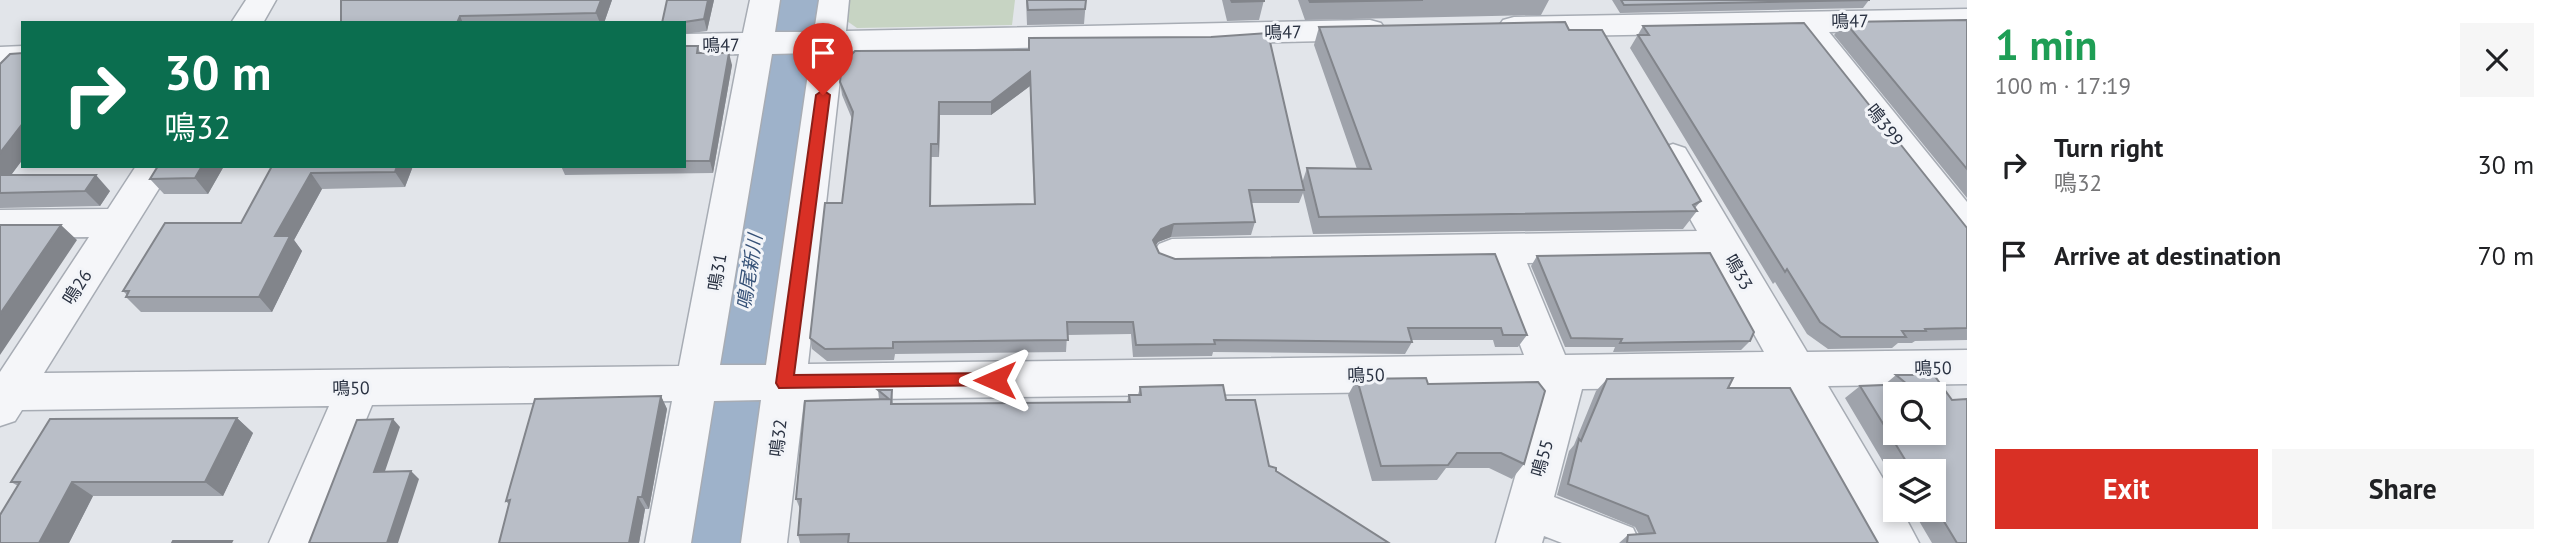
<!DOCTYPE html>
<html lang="en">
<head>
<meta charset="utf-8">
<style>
  body { margin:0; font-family:"PT Sans","Noto Sans JP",sans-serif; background:#f6f6f6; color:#202124; height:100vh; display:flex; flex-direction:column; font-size:26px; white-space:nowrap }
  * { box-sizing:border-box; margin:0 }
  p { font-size:23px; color:#757577 }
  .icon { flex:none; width:38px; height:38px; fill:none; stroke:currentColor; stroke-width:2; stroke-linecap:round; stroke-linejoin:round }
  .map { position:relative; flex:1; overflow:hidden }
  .details { display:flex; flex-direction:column; background:#fff; width:595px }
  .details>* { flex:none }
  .hud { position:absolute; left:21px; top:21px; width:665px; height:147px; border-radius:0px; box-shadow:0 4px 10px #0003; background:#0b6e4f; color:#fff; overflow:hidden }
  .tools { position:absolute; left:1883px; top:382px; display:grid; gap:14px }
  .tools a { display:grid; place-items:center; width:63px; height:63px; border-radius:0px; background:#fff; box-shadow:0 4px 10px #0003; font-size:35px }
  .pin { position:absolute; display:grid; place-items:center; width:60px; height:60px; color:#fff; margin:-72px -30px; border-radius:50% 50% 50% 0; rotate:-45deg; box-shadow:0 0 7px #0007 }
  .pin .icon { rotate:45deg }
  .me { position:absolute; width:77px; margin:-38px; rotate:270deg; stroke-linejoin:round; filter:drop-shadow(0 0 5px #0008) }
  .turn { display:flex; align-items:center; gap:24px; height:147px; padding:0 28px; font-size:32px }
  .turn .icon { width:91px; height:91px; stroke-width:2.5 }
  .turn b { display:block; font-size:49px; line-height:60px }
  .round { display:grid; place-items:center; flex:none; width:74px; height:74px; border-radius:0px; background:#f6f6f6 }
  .summary { display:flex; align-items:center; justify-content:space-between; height:119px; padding:0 28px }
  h1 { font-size:42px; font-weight:800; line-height:52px; color:#1e9e55 }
  .action { display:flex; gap:14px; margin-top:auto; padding:14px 28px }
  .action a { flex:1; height:80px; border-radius:0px; background:#d93025; color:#fff; font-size:28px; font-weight:800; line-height:80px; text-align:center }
  .action a+a { background:#f6f6f6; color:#202124 }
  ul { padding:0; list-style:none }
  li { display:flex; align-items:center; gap:21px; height:91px; padding:0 28px }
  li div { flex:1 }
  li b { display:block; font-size:26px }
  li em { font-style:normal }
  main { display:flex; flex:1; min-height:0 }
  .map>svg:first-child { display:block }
  .green { fill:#c7d4c3 }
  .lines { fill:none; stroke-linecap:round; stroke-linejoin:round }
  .river { fill:#9eb2ca; fill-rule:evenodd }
  .minor-casing { stroke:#a7acb4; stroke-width:3 }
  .minor { fill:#f5f6f9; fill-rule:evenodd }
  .wall { fill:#9fa3ab; fill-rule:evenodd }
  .shaded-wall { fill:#82858b }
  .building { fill:#b9bec7; stroke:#82858b; stroke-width:2; fill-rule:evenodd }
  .route { fill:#d93025; stroke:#8d1f18; stroke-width:2 }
  .labels { text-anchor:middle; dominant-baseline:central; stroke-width:6; stroke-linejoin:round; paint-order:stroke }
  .street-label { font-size:18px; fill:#2a3242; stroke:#f2f4f8 }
  .water-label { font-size:19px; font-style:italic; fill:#345076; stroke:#f2f4f8 }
</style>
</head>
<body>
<main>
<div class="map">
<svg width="1967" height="543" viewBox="0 0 1967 543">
  <rect width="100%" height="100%" fill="#e2e5ea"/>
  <path class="green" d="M846 0H1015L1012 25 857 28 844 19Z"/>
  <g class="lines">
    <path class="river" d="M763 0H819L749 543H665Z"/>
    <g class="minor-casing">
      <path id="minor" d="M246 0H276L263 23H231Z
        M750 0H780L775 32H814L819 0H849L846 31 1370 20 1381 23 1386 30 1381 37 1370 40 843 52 808 364 1524 355 1489 264 1172 269 1159 264 1153 254 1159 244 1172 239 1697 231 1655 157 1661 148 1673 144 1685 148 1807 352 1967 350V384L1828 386 1895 499V509H1901L1919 543H1871L1784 387 1582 389 1554 497 1633 528 1640 543H1562L1544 536 1542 543H1496L1540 390 804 400 787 543H741L761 400 714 401 691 543H645L672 401 372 405 315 543H269L329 406 22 410 15 421 0 426V372L89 237 0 238V210L108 209 136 166H173L44 373 679 366 739 54 684 56V34L743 33ZM811 53 766 365H720L772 54ZM1713 260 1764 352 1565 355 1527 263Z
        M1967 9V29L1829 32 1967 202V242L1954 238 1795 32 1514 37 1503 34 1498 27 1503 20 1514 17Z
        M23 46V68L0 69V47Z"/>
    </g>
    <use href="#minor" class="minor"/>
  </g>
  <path class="wall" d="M612 0 604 23H341Z
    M714 0 707 31 684 34V23H662Z
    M1026 0H1086L1084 24 1027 25Z
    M1222 0H1264L1259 20 1227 21Z
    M1298 0H1549L1541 15 1305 20Z
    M1612 0H1869L1863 8 1620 13Z
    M1967 20V198L1834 35 1845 22Z
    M1643 26 1967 228V340L1915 341 1912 343H1898L1892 348 1828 349 1807 334 1775 282 1773 284 1630 48Z
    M1319 27 1569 30 1701 201 1695 208 1697 211 1683 229 1313 234 1303 193 1299 203H1251L1255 222 1251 235 1171 237 1158 242 1156 245 1159 253 1175 259 1495 254 1527 335 1518 347H1495L1493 340H1411L1412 342 1405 354 1213 352 1212 356 1133 357 1131 334 1067 335 1066 352 895 354 894 360 827 361 812 349 810 338 842 203 852 119 842 95 840 82 1028 50 1029 38 1302 183 1307 168 1357 169 1314 45ZM1030 86 1034 204 931 206V157H939L940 115H991Z
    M684 46H698L700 53 732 65 713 173 565 175 561 166H684Z
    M23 53V159L11 175 110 191 100 206 0 208V64Z
    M224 166 208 194H164L150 179Z
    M272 166H413L405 187 322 189 294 240 302 251 272 312H141L126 297 127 295 123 291 241 223Z
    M1537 256 1750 341 1741 350 1613 352 1615 347H1565L1531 266Z
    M1896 375 1952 400 1967 543H1932L1912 509H1934V471H1895V482L1845 398 1860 386 1884 385Z
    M1357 379 1428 384 1524 464 1512 479 1489 468H1446L1437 480 1372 481 1348 395Z
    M1607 379 1728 388 1878 543H1619L1628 535 1639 534 1635 527 1557 495 1569 451 1574 445 1596 391Z
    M1140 387 1226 400 1269 466 1276 471 1389 543H800L798 535 800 509 796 499 879 399 878 390H892L893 404 1127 402 1129 395H1138Z
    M661 396 667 409 649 509H645L639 543H499L509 505 506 501Z
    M237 418 253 433 223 496H93L69 543H0L18 486 11 482Z"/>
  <path class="shaded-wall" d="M601 0H612L604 23H600L596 13Z
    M708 0H714L707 31 704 19Z
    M460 16 463 23H457Z
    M729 53 732 65 713 173 710 161Z
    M1030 72V86L991 115V102Z
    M939 102 940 115 939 157 938 144Z
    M23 123V159L0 190V153Z
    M202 166H224L208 194 195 178Z
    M397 166H413L405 187 395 172Z
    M311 173 322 189 294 240 302 251 272 312 259 297 275 236Z
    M96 175 110 191 100 206 85 191Z
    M1174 224 1171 237 1158 242 1151 253 1153 240 1161 229Z
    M61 225 77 240 0 355V314Z
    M661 396 667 409 649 509 642 497Z
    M237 418 253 433 223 496 205 482Z
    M393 419 400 427 382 480 374 472Z
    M411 471 419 479 398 543H387Z
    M72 482 93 496 69 543H39Z
    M638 497 645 509 639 543H629Z"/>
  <path class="building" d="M341 0H601L596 13 460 16 457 23H341Z
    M667 0H708L704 19 678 23H662Z
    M1027 0H1086L1085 9 1028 10Z
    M1231 0H1264V1L1232 2Z
    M1309 0H1423L1310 2Z
    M1621 0H1870L1624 5Z
    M1967 20V169L1845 22Z
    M1565 22 1569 30H1602L1701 201 1693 205 1697 211 1319 217 1307 168 1371 169 1319 27Z
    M1804 23 1967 228V328L1925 329 1926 331H1902L1906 337H1841L1820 322 1787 269 1785 272 1638 35H1649L1643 26Z
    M1268 33 1304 190H1249L1255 222 1174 224 1161 229 1153 240 1159 253 1175 259 1495 254 1527 335H1503L1501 328H1408L1412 342 1214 340 1215 344 1136 345 1133 322H1067L1068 340 893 342V348L825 349 810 338 825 203H842L853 112 840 82 842 64 855 51 1029 50V38L1211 37ZM1030 72 1035 204 930 206 931 144H938L939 102H991Z
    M684 46H698L697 53H729L710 161H684Z
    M23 53V123L0 153V64L10 54Z
    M158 166H202L195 178 150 179Z
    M272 166H397L395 172 311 173 275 236H290L259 297H126L129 291H123L165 223H241Z
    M0 175H96L85 191 0 193Z
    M0 225H61L0 314Z
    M1710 253 1754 332 1750 341 1620 343 1622 339 1571 338 1537 256Z
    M1896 375H1934L1952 400 1967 399V543H1957L1934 505V471H1912L1860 386 1907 384ZM1895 394H1934V432H1895Z
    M1426 378 1428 384 1538 382 1545 391 1524 464 1501 453H1457L1448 465 1381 466 1357 379Z
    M1733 378 1728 388H1790L1878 543H1627L1628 535 1655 533 1648 516 1568 484 1579 439 1581 441 1607 379Z
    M1223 385 1226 400H1255L1269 466 1276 468V471L1389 543H848L849 534 798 535 801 499H796L805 401 889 399 878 390H892L891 404 1130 402 1129 395H1141L1140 387Z
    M661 396 642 497H638L629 543H499L510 500 506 501 535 399Z
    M237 418 205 482H72L39 543H0V515L20 482H11L50 419Z
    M393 419 374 472 411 471 387 543H309L357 420Z
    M173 541H232L231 543H172Z"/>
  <path class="route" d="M823 90 830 95 794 375 995 373 1003 380 1001 385 779 388 776 383 816 95Z"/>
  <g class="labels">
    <g class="street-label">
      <text transform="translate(1850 21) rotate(-1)">鳴47</text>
      <text transform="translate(1283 32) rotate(-1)">鳴47</text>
      <text transform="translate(721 45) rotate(-1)">鳴47</text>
      <text transform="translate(1885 125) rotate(52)">鳴399</text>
      <text transform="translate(717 272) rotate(-80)">鳴31</text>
      <text transform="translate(1739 272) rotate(60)">鳴33</text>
      <text transform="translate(77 287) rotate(-57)">鳴26</text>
      <text transform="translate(1933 368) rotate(-1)">鳴50</text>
      <text transform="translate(1366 375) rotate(-1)">鳴50</text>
      <text transform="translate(351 388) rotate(-1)">鳴50</text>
      <text transform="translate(778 438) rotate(-83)">鳴32</text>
      <text transform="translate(1542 458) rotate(-74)">鳴55</text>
    </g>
    <g class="water-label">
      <text transform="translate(749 272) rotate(-81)">鳴尾新川</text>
    </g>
  </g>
</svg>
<div class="tools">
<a><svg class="icon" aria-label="search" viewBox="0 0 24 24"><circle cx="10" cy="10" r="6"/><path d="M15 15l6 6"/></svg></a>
<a><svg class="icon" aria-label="layers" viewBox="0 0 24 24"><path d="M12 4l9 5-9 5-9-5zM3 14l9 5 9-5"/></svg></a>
</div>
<div class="pin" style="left:823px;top:95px;background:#d93025"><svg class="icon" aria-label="arrive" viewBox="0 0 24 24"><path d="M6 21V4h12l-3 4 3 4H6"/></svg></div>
<svg class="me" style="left:995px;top:380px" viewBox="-20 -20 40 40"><path d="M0-17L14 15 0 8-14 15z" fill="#d93025" stroke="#fff" stroke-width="4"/></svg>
<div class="hud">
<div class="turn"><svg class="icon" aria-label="right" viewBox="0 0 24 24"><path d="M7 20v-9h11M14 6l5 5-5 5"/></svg><div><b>30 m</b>鳴32</div></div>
</div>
</div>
<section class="details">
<div class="summary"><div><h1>1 min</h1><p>100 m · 17:19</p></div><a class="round"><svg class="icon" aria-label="close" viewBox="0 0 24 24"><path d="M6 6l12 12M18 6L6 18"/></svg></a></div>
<ul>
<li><svg class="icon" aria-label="right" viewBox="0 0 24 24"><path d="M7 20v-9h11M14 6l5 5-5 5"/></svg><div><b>Turn right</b><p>鳴32</p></div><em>30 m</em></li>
<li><svg class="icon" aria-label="arrive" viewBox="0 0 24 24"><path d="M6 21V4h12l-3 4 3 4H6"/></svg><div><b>Arrive at destination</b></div><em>70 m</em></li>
</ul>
<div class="action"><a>Exit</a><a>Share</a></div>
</section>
</main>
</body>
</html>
